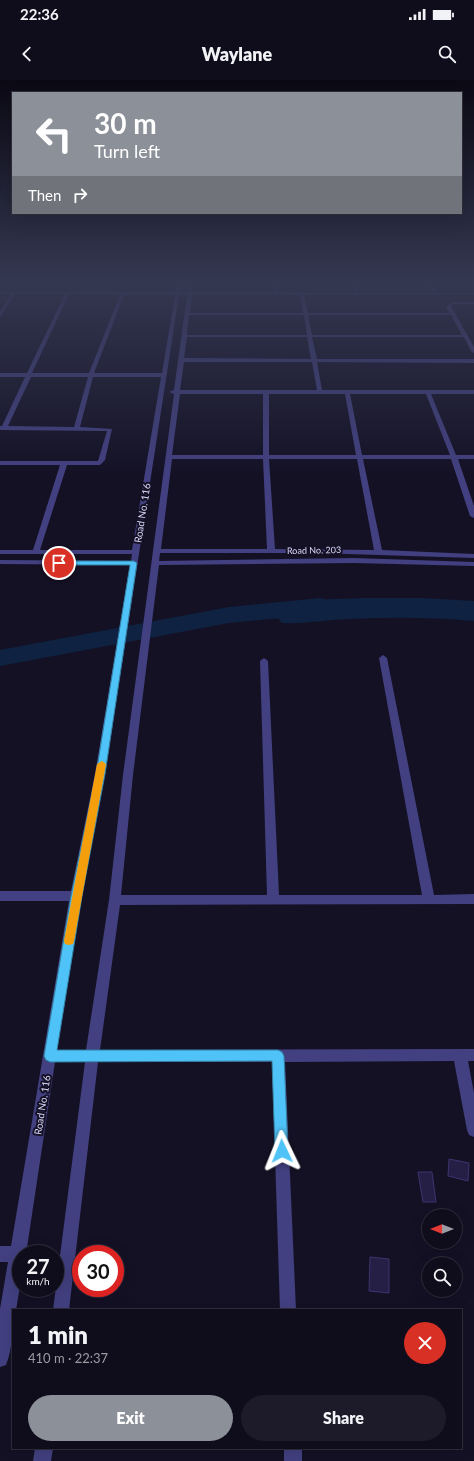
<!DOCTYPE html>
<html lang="en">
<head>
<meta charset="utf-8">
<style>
  body { margin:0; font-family:Lato,sans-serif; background:#1d1b29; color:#f1f3f6; height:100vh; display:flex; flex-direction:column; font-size:15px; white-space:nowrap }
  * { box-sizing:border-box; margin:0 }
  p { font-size:13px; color:#9b9ca3 }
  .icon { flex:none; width:22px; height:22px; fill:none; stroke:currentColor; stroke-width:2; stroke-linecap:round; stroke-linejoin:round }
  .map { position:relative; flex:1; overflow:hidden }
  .details { position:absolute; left:12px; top:1229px; width:450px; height:140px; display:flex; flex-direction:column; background:#0f0d1c; border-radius:0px; box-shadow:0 4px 16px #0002,0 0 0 1px #2f2d3b }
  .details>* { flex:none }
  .guide { position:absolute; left:12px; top:12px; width:450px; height:122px; border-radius:0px; box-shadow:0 4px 16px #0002,0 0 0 1px #2f2d3b; background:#8c9099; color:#fff; overflow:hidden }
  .needle { width:26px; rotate:270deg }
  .buttons { position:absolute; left:422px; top:1129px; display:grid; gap:8px }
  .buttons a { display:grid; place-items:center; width:40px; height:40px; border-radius:50%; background:#0f0d1c; box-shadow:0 4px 16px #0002,0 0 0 1px #2f2d3b; font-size:20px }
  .speed { position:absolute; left:12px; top:1165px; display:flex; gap:8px; font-size:20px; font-weight:700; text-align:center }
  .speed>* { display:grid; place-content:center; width:52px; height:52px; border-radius:50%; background:#0f0d1c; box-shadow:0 4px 16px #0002,0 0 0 1px #2f2d3b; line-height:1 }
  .speed small { font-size:10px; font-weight:400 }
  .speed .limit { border:6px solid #d22; background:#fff; color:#111 }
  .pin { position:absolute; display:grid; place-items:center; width:34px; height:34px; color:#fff; margin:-17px; border:2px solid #fff; border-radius:50%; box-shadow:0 1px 4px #0007 }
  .me { position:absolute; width:44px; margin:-22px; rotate:358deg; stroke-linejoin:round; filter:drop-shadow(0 0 3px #0008) }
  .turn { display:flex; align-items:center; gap:14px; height:84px; padding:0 16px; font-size:18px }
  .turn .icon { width:52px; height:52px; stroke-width:2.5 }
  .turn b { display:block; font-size:28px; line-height:34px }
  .then { display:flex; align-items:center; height:38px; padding:0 16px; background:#0003; gap:8px; font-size:15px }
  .round { display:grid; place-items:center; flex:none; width:42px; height:42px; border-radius:21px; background:#1d1b29 }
  .summary { display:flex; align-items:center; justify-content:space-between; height:68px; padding:0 16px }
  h1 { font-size:24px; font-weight:800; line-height:30px }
  .cta { display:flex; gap:8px; margin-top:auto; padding:8px 16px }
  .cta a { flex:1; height:46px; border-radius:24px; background:#8c9099; color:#fff; font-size:16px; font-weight:800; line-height:46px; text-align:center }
  .cta a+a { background:#1d1b29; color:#f1f3f6 }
  .status { display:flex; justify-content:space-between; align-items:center; height:28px; padding:0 20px; background:#0f0d1c; direction:ltr }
  .status svg { height:11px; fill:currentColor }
  header { display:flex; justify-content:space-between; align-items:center; height:52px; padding:0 16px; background:#0f0d1c; font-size:18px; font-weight:800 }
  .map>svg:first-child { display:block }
  .water { fill:#0f2241 }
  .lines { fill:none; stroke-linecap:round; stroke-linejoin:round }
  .river { fill:#0f2241; fill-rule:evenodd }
  .building { fill:#261f45; stroke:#3e336f }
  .minor { fill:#424080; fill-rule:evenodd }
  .route { fill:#4fc3f7; stroke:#337fa1 }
  .slow { fill:#f59e0b }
  .labels { text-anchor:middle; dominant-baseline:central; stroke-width:4; stroke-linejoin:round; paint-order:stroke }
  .far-street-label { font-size:9px; fill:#dcd9fc; stroke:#141125 }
  .street-label { font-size:10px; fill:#dcd9fc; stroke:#141125 }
</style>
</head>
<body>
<div class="status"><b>22:36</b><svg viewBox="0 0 49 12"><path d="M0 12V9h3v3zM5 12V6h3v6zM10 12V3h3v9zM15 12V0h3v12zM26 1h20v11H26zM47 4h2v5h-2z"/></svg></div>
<header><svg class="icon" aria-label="back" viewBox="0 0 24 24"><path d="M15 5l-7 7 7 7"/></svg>Waylane<svg class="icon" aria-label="search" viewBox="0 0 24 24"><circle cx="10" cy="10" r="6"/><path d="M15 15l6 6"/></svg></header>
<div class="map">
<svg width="474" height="1381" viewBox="0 0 474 1381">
  <rect width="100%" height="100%" fill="#141125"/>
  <path class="water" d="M365 518H422L474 521V541C432 537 391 537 349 539 326 540 304 544 282 543L276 536 281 523 306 520Z"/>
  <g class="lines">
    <path class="river" d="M321 518 330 521 334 526 330 531 321 534 229 543 0 586V570L229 527Z"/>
  </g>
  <path class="building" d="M449 1079 469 1083 468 1101 448 1096Z
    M418 1092H432L436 1122H423Z
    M370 1177 389 1179V1213L369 1211Z"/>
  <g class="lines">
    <path class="minor" d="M177 203H181L180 212H188L189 203H193L192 212H275L273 211 272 203H276L277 211 275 212 433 213 428 203H432L437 213H474V215H304L308 233H449L446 226 453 222H474V224H454L451 226 474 267V273L471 271 464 257H312L317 279H474V283L317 282 322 310H474V314H431L456 375H474V379H458L474 426V438L470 436 451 379H363L382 470 474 474V478L315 473H160L159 481 354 478 474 482V486L354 483 159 485 133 695 121 815H267L260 581 264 578 268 581 279 815H422L379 578 383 575 387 578 434 815 474 814V824L120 825 100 970 474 969V981H468L474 1013V1057L469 1055 467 1050 454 981 285 982 296 1230H280L272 982H98L69 1230H53L85 982H55L26 1174H21V1200L16 1230H13C13 1248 13 1268 6 1285L0 1287V1229L8 1182H0V1166H11L69 821H0V811H71L95 694 130 485 0 484V480L131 481 132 474H0V470H33L60 385H0V381H98L107 351 0 350V346H2L25 297H0V293H27L65 214H15L0 237V232L11 214H0V212H175ZM69 214 120 215 89 293H32ZM124 215H175L162 293H94ZM179 215H187L174 310 169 312 174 314 123 695 109 820 86 970H57L82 816 105 694ZM192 215H300L303 233H190ZM189 235H304L307 255H187ZM308 235H451L462 255H312ZM187 257H307L311 279 184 278ZM184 282H312L317 310H180ZM31 297H88L74 347 8 346ZM93 297H161L132 470H40L67 385H100L105 380 112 349 80 347ZM180 314H263V375H172ZM269 314H345L356 375H269ZM350 314H426L450 375H362ZM172 379H263L267 469H161ZM269 379H357L374 470 275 469Z
      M351 203H355L358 212H354Z
      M35 1368H53L51 1381H33Z
      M284 1368H302V1381H284Z"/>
  </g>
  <linearGradient id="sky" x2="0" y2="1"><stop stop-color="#0b0914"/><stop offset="0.51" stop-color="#343851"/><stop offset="1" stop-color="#343851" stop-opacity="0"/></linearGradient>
  <rect width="474" height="396" fill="url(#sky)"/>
  <path class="route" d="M57 481H134L137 483 105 694 82 816 57 970H278L282 972 284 976 288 1071 286 1076 282 1078 277 1076 275 1071 272 981 50 982 46 980 44 976 71 816 96 694 130 485H59L56 483Z"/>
  <path class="slow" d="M102 681 106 684 74 861 73 864 69 865 65 864 64 861 97 684Z"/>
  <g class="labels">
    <g class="far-street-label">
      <text transform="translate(314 470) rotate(-1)">Road No. 203</text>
    </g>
    <g class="street-label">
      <text transform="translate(142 433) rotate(-81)">Road No. 116</text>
      <text transform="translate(42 1025) rotate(-81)">Road No. 116</text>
    </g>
  </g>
</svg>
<div class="buttons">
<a><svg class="needle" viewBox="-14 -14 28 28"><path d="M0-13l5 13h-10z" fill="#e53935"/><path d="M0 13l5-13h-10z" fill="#9b9ca3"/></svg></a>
<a><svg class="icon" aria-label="search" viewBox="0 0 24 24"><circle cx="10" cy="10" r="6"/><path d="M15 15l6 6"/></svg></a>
</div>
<div class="speed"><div>27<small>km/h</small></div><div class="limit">30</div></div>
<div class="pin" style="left:59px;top:483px;background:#d93025"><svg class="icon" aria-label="arrive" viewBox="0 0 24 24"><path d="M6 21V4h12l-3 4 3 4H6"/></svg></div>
<svg class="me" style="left:282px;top:1071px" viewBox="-20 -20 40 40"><path d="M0-17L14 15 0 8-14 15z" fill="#4fc3f7" stroke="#fff" stroke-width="4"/></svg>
<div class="guide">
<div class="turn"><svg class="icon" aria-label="left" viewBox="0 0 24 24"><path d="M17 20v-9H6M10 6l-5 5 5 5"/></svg><div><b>30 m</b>Turn left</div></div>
<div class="then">Then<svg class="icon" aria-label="right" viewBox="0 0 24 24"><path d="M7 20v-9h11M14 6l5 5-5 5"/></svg></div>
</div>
<section class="details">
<div class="summary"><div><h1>1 min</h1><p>410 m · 22:37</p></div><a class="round" style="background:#d93025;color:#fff"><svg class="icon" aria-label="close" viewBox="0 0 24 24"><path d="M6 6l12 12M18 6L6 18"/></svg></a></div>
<div class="cta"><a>Exit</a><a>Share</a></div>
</section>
</div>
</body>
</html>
